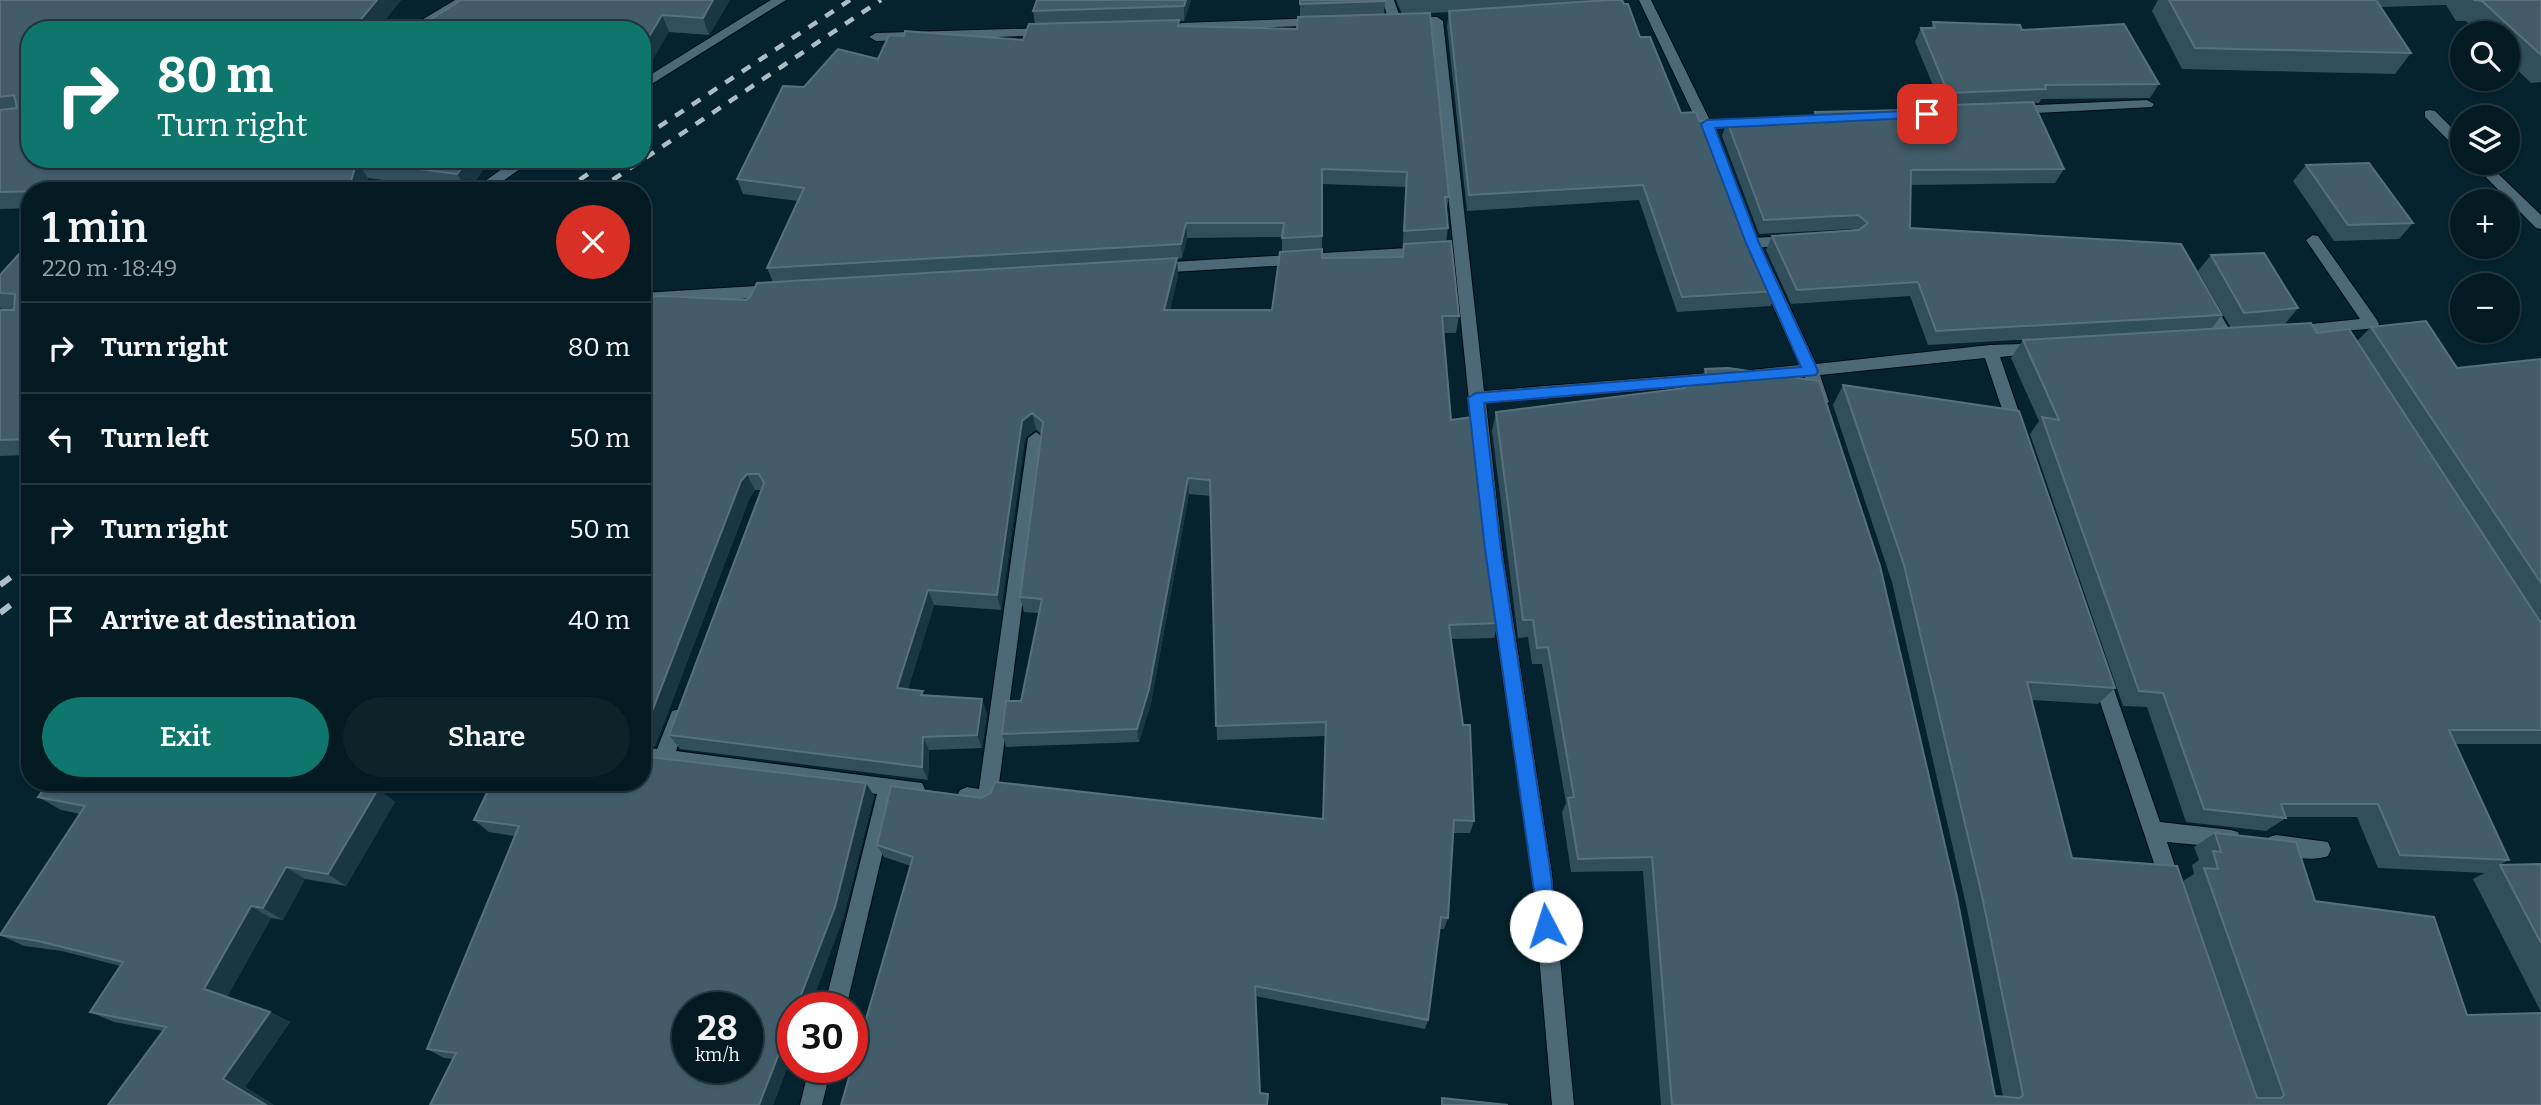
<!DOCTYPE html>
<html lang="en">
<head>
<meta charset="utf-8">
<style>
  body { margin:0; font-family:Bitter,serif; background:#0d232a; color:#f1f3f6; height:100vh; display:flex; flex-direction:column; font-size:26px; white-space:nowrap }
  * { box-sizing:border-box; margin:0 }
  p { font-size:23px; color:#97a1a5 }
  .icon { flex:none; width:38px; height:38px; fill:none; stroke:currentColor; stroke-width:2; stroke-linecap:round; stroke-linejoin:round }
  .map { position:relative; flex:1; overflow:hidden }
  .details { position:absolute; left:21px; top:182px; width:630px; height:609px; display:flex; flex-direction:column; background:#031a22; border-radius:28px; box-shadow:0 2px 5px #0004,0 0 0 2px #243840 }
  .details>* { flex:none }
  .banner { position:absolute; left:21px; top:21px; width:630px; height:147px; border-radius:28px; box-shadow:0 2px 5px #0004,0 0 0 2px #243840; background:#0f766e; color:#fff; overflow:hidden }
  .tools { position:absolute; left:2450px; top:21px; display:grid; gap:14px }
  .tools a { display:grid; place-items:center; width:70px; height:70px; border-radius:50%; background:#031a22; box-shadow:0 2px 5px #0004,0 0 0 2px #243840; font-size:35px }
  .speed { position:absolute; left:672px; top:992px; display:flex; gap:14px; font-size:35px; font-weight:700; text-align:center }
  .speed>* { display:grid; place-content:center; width:91px; height:91px; border-radius:50%; background:#031a22; box-shadow:0 2px 5px #0004,0 0 0 2px #243840; line-height:1 }
  .speed small { font-size:18px; font-weight:400 }
  .speed .limit { border:10px solid #d22; background:#fff; color:#111 }
  .pin { position:absolute; display:grid; place-items:center; width:60px; height:60px; color:#fff; margin:-30px; border-radius:14px; box-shadow:0 4px 10px #0006 }
  .me { position:absolute; width:77px; margin:-38px; rotate:355deg; stroke-linejoin:round; filter:drop-shadow(0 0 5px #0008) }
  .turn { display:flex; align-items:center; gap:24px; height:147px; padding:0 21px; font-size:32px }
  .turn .icon { width:91px; height:91px; stroke-width:2.5 }
  .turn b { display:block; font-size:49px; line-height:60px }
  .round { display:grid; place-items:center; flex:none; width:74px; height:74px; border-radius:37px; background:#0d232a }
  .summary { display:flex; align-items:center; justify-content:space-between; height:119px; padding:0 21px }
  h1 { font-size:42px; font-weight:600; line-height:52px }
  .cta { display:flex; gap:14px; margin-top:auto; padding:14px 21px }
  .cta a { flex:1; height:80px; border-radius:42px; background:#0f766e; color:#fff; font-size:28px; font-weight:600; line-height:80px; text-align:center }
  .cta a+a { background:#0d232a; color:#f1f3f6 }
  ul { padding:0; list-style:none }
  li { display:flex; align-items:center; gap:21px; height:91px; padding:0 21px; border-top:2px solid #243840 }
  li div { flex:1 }
  li b { display:block; font-size:26px }
  li em { font-style:normal }
  .map>svg:first-child { display:block }
  .lines { fill:none; stroke-linecap:round; stroke-linejoin:round }
  .minor-casing { stroke:#000b14; stroke-width:2 }
  .minor { fill:#4b6977; fill-rule:evenodd }
  .rail-far1 { stroke:#abbdc6; stroke-width:4.5; stroke-dasharray:10 10; stroke-linecap:butt }
  .rail { stroke:#abbdc6; stroke-width:6; stroke-dasharray:13 13; stroke-linecap:butt }
  .wall { fill:#314e5b; fill-rule:evenodd }
  .shaded-wall { fill:#183743 }
  .building { fill:#425d69; stroke:#57707c; stroke-width:2; fill-rule:evenodd }
  .route { fill:#1a73e8; stroke:#114b97; stroke-width:2 }
</style>
</head>
<body>
<div class="map">
<svg width="2541" height="1105" viewBox="0 0 2541 1105">
  <rect width="100%" height="100%" fill="#04232e"/>
  <g class="lines">
    <g class="minor-casing">
      <path id="minor" d="M455 0H470L421 30H405Z
        M771 0H786L642 90V80Z
        M1382 0H1394L1401 20 1400 23H1390Z
        M1639 0H1651L1721 143 1719 146H1709L1707 143Z
        M1408 16 1437 17 1443 21 1484 391 1723 372 1731 378 1723 384 1486 403 1502 549 1552 875 1574 1105H1552L1532 875 1484 549 1431 25 1403 23 1402 20Z
        M1321 18 1327 22 1326 25 1181 31 1174 27 1181 23Z
        M1048 28 1055 32 1053 35 876 41 869 37 876 33Z
        M2147 100 2154 104 2152 107 2015 114 2008 110 2015 106Z
        M2430 110 2435 111 2462 138V151L2457 149 2425 117V111Z
        M516 159H534L489 191H471Z
        M2472 163H2487L2541 215V229L2536 228Z
        M2313 235 2318 236 2377 320 2379 324 2377 328 2286 336 2284 332 2292 326 2360 319 2306 240Z
        M1791 236 1798 241 1796 245 1752 248 1745 243 1752 238Z
        M1424 247 1431 252 1424 257 1155 273 1147 268 1155 263Z
        M1766 268 1774 273 1816 364 1990 345 2046 343 2048 347 2046 351 2040 353 2000 357 2025 430 2023 435 2017 436 2009 430 1985 358 1820 375 1829 402 1821 408 1813 402 1805 377 1745 380 1743 376 1745 372 1751 370 1800 365 1758 273Z
        M774 285 782 291 774 297 642 305V293Z
        M2205 295 2210 297 2230 330 2232 334 2230 338H2218L2197 301Z
        M1036 432 1044 438 997 799 994 805C983 810 971 806 960 802L957 796 960 790 967 787 979 789 1028 438Z
        M2099 664 2106 666 2108 672 2160 822 2231 830 2238 832 2241 839 2238 846 2231 848 2167 842 2182 887 2179 894 2172 897 2165 894 2162 887 2090 672 2092 666Z
        M679 709 686 711 688 717 676 751 922 783 925 789 922 795 915 798 896 796 846 1008H824L877 794 642 765V747L657 749 672 711Z
        M2276 835 2328 842 2331 849 2328 856C2313 862 2284 857 2269 851L2266 844 2269 837Z
        M809 1068H831L822 1105H800Z"/>
    </g>
    <use href="#minor" class="minor"/>
    <path class="rail-far1" d="M642 138 850 0
      M563 191 610 159
      M596 191 881 0"/>
    <path class="rail" d="M0 585 30 563
      M0 613 30 590"/>
  </g>
  <path class="wall" d="M0 0H401L377 30H30L491 159 468 191 368 178 365 191H30V208L0 209Z
    M730 0 709 35 642 30H414Z
    M1037 0H1191L1184 21H1179L1180 26 1297 29 1300 17V0L1385 1 1384 14H1402L1396 0H1622L1640 37 1681 113 1748 229 1777 291 1771 306 1677 312 1639 200 1467 211 1447 26 1449 12 1430 13 1449 197 1446 212 1448 228 1446 242 1459 316 1456 333H1444L1451 420 1498 623 1494 638 1451 639 1474 821 1470 833H1453L1448 918 1444 929H1440L1428 1020 1425 1029 1255 996 1260 1093 1268 1094V1105H841L911 866 884 857 877 845 981 798 1323 819 1325 736 1217 740 1210 496 1189 494 1151 703 1139 742 1006 747 1002 734 1021 701 1039 613 1024 612 1020 597 1041 434 1036 429 1025 438 1001 610 934 605 908 689 925 695 987 713 982 748 929 750 928 780 680 749 669 735 761 490H755L750 497 655 746 642 747V297L746 300 773 282 767 268 798 201 743 194 737 179 804 87 878 59 904 36 1023 40 1035 24 1033 11ZM1322 184 1406 187 1402 257 1322 258ZM1282 237V251L1272 310H1170L1178 275 1177 259 1182 258 1187 238Z
    M2158 0H2541V82L2531 83 2508 61V33H2478L2466 21H2456L2446 5 2381 7 2411 53 2395 74 2182 69 2152 11Z
    M1933 22 2022 30 2159 84 2150 98 2041 99 2039 103H2034L2064 169 2055 183 1911 185 1910 228 2222 315 2211 329 1928 345 1910 296 1791 304 1766 250 1772 236 1854 231 1852 229 1759 234 1722 136 1727 121 1812 119 1815 112 1952 109 1953 106 1942 107 1915 42 1921 28H1931Z
    M2306 165 2413 223 2399 239 2334 241 2293 181Z
    M30 242V455L0 456V310L2 309 0 308V275Z
    M2211 255 2298 308 2285 324 2253 326 2317 333 2357 341 2371 327 2457 368 2541 359V744H2455L2509 860 2485 873 2378 868 2357 817H2285L2286 818 2266 831 2186 822 2147 707 2123 706 2030 434 2039 421 2011 358 2023 340 2231 328 2198 271Z
    M1705 369 1995 1096 2003 1097 1967 909 1892 582 1833 405 1843 385 2115 688 2098 704 2032 700 2072 858 2252 1081 2183 881 2194 874 2192 865 2199 860 2194 847 2215 833 2315 901 2467 1015 2541 1105H1661L1643 871 1571 872 1562 812 1566 803 1542 664H1532L1528 637 1518 638 1492 431 1496 412 1682 389 1683 385 1700 382Z
    M866 783 874 796 843 919 793 1008V1052L773 1105H430L453 1059 444 1058 427 1049 515 836 489 832 474 820Z
    M378 789 395 802 346 886 305 879 283 920 271 918 227 997 270 1012 290 1022 245 1087 274 1105H108L163 1031 114 1022 90 1012 120 966 62 951 24 946 0 935 80 814 61 810 38 797Z
    M2541 864V1012L2473 879 2500 865Z"/>
  <path class="shaded-wall" d="M377 0H401L377 30H352Z
    M713 0H730L709 35 703 18Z
    M1186 0H1191L1184 21V6Z
    M662 15 669 32 642 78V48Z
    M469 159H491L468 191 457 174Z
    M357 161 368 178 365 191H348Z
    M1186 223 1187 238 1182 258 1181 244Z
    M1177 258 1178 275 1166 328 1164 310Z
    M1032 413 1036 429 1025 438 1001 610 997 595 1022 421Z
    M747 474 755 490 750 497 655 746 644 732 741 481Z
    M1188 478 1189 494 1151 703 1139 742 1137 729Z
    M928 590 934 605 904 702 897 688Z
    M982 699 987 713 982 748 977 735Z
    M923 737 929 750 928 780 922 767Z
    M866 783 874 796 843 919 810 1008H796Z
    M378 789 395 802 346 886 328 874Z
    M286 867 305 879 283 920 263 908Z
    M251 906 271 918 226 999 204 989Z
    M270 1012 290 1022 245 1087 274 1105H266L223 1079Z
    M793 1017V1052L773 1105H759Z"/>
  <path class="building" d="M0 0H377L352 30H30V159H469L457 174 357 161 348 191H75L76 190 0 192V110L17 108 14 95 0 97Z
    M461 0H713L703 18 662 15 642 48V30H414Z
    M1037 0H1186L1184 6 1033 11Z
    M1300 0H1385V1L1300 4Z
    M1608 0H1622L1624 4H1628L1640 37H1650L1681 113 1696 112 1699 121H1707L1748 229 1777 291 1682 297 1643 185 1469 195 1449 11Z
    M2169 0H2376L2411 53 2195 48Z
    M2473 0H2541V55L2482 1Z
    M1430 13 1449 197H1445L1448 228 1404 231 1407 172 1322 169V236L1282 238 1284 223H1186L1181 244 767 268 804 188 737 179 783 86 804 87 838 49 878 59 889 35 904 36 905 31 1023 40 1029 24 1179 20 1178 26 1297 29 1298 17Z
    M1933 22 2020 25 2022 30 2124 24 2159 84 2045 85 2046 89 1948 93 1921 28H1935Z
    M2033 102 2064 169 1911 170 1910 228 2181 244 2222 315 1936 331 1918 282 1797 290 1772 236 1859 230 1868 223 1858 215 1764 220 1727 121 1817 119 1815 112 1956 109 1954 105Z
    M2369 163 2413 223 2348 225 2306 165Z
    M1451 241 1459 316H1442L1451 420 1473 417 1498 623 1449 625 1463 725H1470L1474 821 1454 820 1448 918 1441 917 1428 1020 1255 986 1260 1093 1268 1094 1267 1105H841L913 857 877 845 891 786 981 798 991 793 995 782 1323 819 1326 722 1216 726 1210 480 1188 478 1149 689 1137 729 1002 734 1006 701H1021L1042 599 1020 597 1043 422 1032 413 1022 421 997 595 928 590 897 688 923 691 921 695 982 699 977 735 923 737 922 767 669 735 764 483 759 474H747L741 481 644 732 642 733V297L662 296 746 300 750 297 757 283 1177 258 1164 310H1272L1280 252 1322 249V258L1403 257 1404 244Z
    M30 242V439L0 440V310H14L15 294 0 293V275Z
    M2264 253 2298 308 2244 313 2211 255Z
    M2426 321 2457 368 2541 359V583L2371 327Z
    M2311 323 2317 333 2349 329 2541 623V730H2449L2509 860 2400 855 2378 804H2281L2286 818 2204 809 2163 693 2139 691 2042 417 2059 420 2023 340Z
    M1728 368 1819 381 1880 566 1957 897 1995 1096 2020 1098 2023 1095 1982 896 1904 565 1843 385 2019 411 2115 688 2027 682 2072 858 2177 866 2257 1098H2281L2284 1095 2204 868 2218 869 2213 851 2221 852 2215 833 2296 842 2315 901 2434 917 2467 1015 2541 1013V1105H1672L1652 857 1578 859 1568 798 1574 797 1548 647 1537 648 1533 620H1523L1496 412 1685 388 1683 385 1708 381 1705 369Z
    M642 756 866 783 835 907 796 1008H793V1017L759 1105H430L456 1053 427 1049 519 826 474 820 492 782H642ZM688 1008H747V1068H688Z
    M49 782H341L378 789 328 874 286 867 263 908 251 906 204 989 270 1012 223 1079 266 1105H108L166 1027 90 1012 123 962 38 941 0 935 85 806 38 797Z
    M2541 864V943L2500 865Z
    M1442 1098 1508 1105H1442Z"/>
  <path class="route" d="M1927 110 1933 114 1931 117 1715 128 1759 243 1818 371 1816 375 1484 403 1501 549 1551 875 1556 926 1553 933 1546 935 1540 933 1485 549 1468 398 1476 393 1801 367 1746 243 1701 124 1707 120Z"/>
</svg>
<div class="tools">
<a><svg class="icon" aria-label="search" viewBox="0 0 24 24"><circle cx="10" cy="10" r="6"/><path d="M15 15l6 6"/></svg></a>
<a><svg class="icon" aria-label="layers" viewBox="0 0 24 24"><path d="M12 4l9 5-9 5-9-5zM3 14l9 5 9-5"/></svg></a>
<a>+</a>
<a>−</a>
</div>
<div class="speed"><div>28<small>km/h</small></div><div class="limit">30</div></div>
<div class="pin" style="left:1927px;top:114px;background:#d93025"><svg class="icon" aria-label="arrive" viewBox="0 0 24 24"><path d="M6 21V4h12l-3 4 3 4H6"/></svg></div>
<svg class="me" style="left:1546px;top:926px" viewBox="-20 -20 40 40"><circle r="19" fill="#fff"/><path d="M0-13L10 11 0 6-10 11z" fill="#1a73e8"/></svg>
<div class="banner">
<div class="turn"><svg class="icon" aria-label="right" viewBox="0 0 24 24"><path d="M7 20v-9h11M14 6l5 5-5 5"/></svg><div><b>80 m</b>Turn right</div></div>
</div>
<section class="details">
<div class="summary"><div><h1>1 min</h1><p>220 m · 18:49</p></div><a class="round" style="background:#d93025;color:#fff"><svg class="icon" aria-label="close" viewBox="0 0 24 24"><path d="M6 6l12 12M18 6L6 18"/></svg></a></div>
<ul>
<li><svg class="icon" aria-label="right" viewBox="0 0 24 24"><path d="M7 20v-9h11M14 6l5 5-5 5"/></svg><div><b>Turn right</b></div><em>80 m</em></li>
<li><svg class="icon" aria-label="left" viewBox="0 0 24 24"><path d="M17 20v-9H6M10 6l-5 5 5 5"/></svg><div><b>Turn left</b></div><em>50 m</em></li>
<li><svg class="icon" aria-label="right" viewBox="0 0 24 24"><path d="M7 20v-9h11M14 6l5 5-5 5"/></svg><div><b>Turn right</b></div><em>50 m</em></li>
<li><svg class="icon" aria-label="arrive" viewBox="0 0 24 24"><path d="M6 21V4h12l-3 4 3 4H6"/></svg><div><b>Arrive at destination</b></div><em>40 m</em></li>
</ul>
<div class="cta"><a>Exit</a><a>Share</a></div>
</section>
</div>
</body>
</html>
